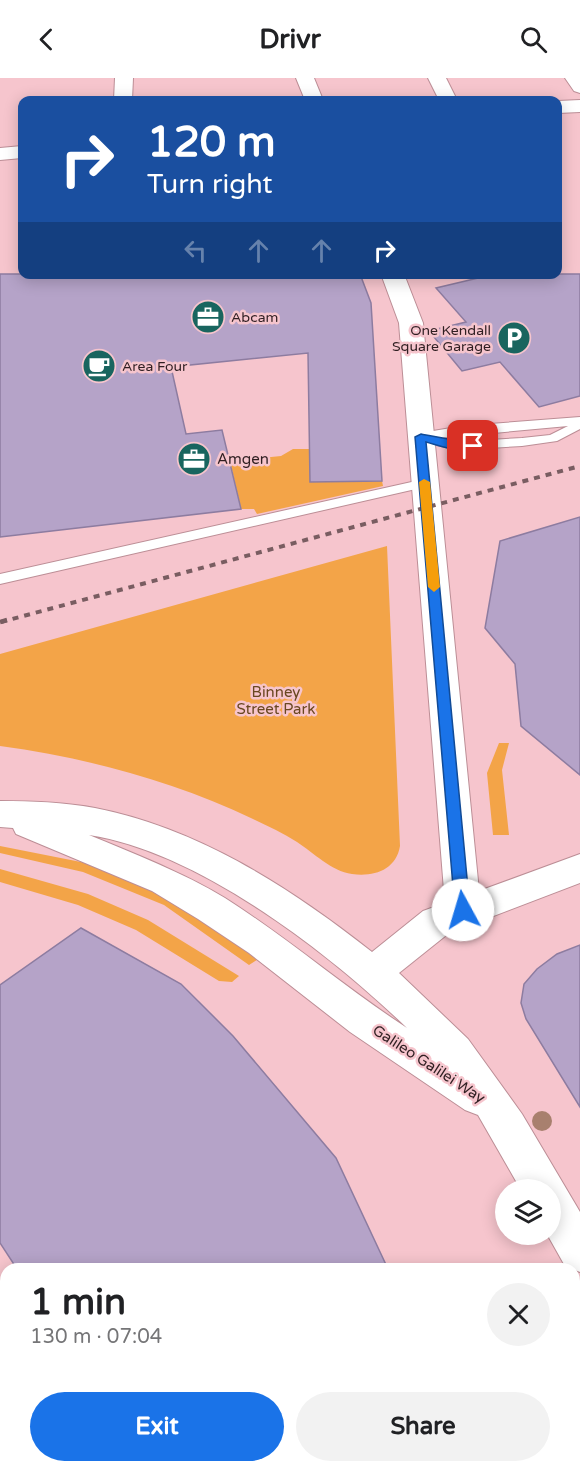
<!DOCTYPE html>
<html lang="en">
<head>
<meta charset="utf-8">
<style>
  body { margin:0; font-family:"Varela Round",sans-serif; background:#f2f2f2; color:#202124; height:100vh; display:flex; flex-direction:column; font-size:22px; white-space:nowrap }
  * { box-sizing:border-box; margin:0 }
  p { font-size:20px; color:#757577 }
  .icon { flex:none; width:33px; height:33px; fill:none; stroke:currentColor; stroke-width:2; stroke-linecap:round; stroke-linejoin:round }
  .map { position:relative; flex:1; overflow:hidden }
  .details { position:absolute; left:0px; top:1185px; width:580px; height:210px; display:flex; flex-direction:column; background:#fff; border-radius:18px 18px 0 0; box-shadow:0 3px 15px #0003 }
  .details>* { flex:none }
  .top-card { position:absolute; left:18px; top:18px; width:544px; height:183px; border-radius:12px; box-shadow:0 3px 15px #0003; background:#1a4fa0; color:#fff; overflow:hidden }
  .controls { position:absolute; left:495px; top:1101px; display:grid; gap:12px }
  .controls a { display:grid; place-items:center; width:66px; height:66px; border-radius:50%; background:#fff; box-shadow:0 3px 15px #0003; font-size:30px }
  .pin { position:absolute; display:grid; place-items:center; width:51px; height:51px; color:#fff; margin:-26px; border-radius:12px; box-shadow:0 3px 9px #0006 }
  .me { position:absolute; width:66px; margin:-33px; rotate:354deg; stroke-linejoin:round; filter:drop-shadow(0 0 4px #0008) }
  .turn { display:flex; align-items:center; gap:21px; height:126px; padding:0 30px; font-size:27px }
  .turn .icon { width:78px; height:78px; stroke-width:2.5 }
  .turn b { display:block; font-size:42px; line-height:51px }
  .lanes { display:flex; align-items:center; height:57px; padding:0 30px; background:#0003; justify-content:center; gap:30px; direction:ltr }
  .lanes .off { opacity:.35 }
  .round { display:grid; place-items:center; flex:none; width:63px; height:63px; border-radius:32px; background:#f2f2f2 }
  .overview { display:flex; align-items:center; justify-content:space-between; height:102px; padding:0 30px }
  h1 { font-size:36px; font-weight:700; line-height:45px }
  .button { display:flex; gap:12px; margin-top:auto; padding:12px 30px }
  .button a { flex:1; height:69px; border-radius:36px; background:#1a73e8; color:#fff; font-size:24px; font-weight:700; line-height:69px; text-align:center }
  .button a+a { background:#f2f2f2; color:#202124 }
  header { display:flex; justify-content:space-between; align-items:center; height:78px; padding:0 30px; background:#fff; font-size:27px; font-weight:700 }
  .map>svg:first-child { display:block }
  .green { fill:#f3a448 }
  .building { fill:#b5a3c8; stroke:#8d7ca0; stroke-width:1.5 }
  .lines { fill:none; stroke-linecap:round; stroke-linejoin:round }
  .lane-casing { stroke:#bc8e96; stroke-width:2 }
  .street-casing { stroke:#bc8e96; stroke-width:2 }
  .secondary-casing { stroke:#bc8e96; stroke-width:2 }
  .lane { fill:#fff; fill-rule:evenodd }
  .street { fill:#fff; fill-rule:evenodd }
  .secondary { fill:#fff; fill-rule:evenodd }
  .rail-far1 { stroke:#795d61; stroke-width:4; stroke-dasharray:6 6; stroke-linecap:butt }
  .rail { stroke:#795d61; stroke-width:4.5; stroke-dasharray:8 8; stroke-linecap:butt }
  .tree { fill:#a8806e }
  .route { fill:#1a73e8; stroke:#114b97; stroke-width:1.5 }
  .slow { fill:#f59e0b }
  .labels { text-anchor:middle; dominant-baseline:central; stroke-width:5; stroke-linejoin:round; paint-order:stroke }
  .far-poi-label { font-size:14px; fill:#301f22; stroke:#f6c5cd; text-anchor:start }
  .poi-label { font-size:15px; fill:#301f22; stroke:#f6c5cd; text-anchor:start }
  .park-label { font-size:15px; fill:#694720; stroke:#f6c5cd }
  .street-label { font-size:15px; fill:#301f22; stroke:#f6c5cd }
</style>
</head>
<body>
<header><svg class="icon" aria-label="back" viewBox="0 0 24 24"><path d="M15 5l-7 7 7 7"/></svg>Drivr<svg class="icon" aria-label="search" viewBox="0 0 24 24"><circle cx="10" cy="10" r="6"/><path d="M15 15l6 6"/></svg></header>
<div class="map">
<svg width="580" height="1395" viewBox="0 0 580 1395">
  <rect width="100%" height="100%" fill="#f6c5cd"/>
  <path class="green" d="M293 371H310V404L382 403 383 408 257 436 254 431H241L230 383 281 378Z
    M387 468 400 768C396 792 374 799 352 796 331 793 314 775 297 764 283 755 268 748 253 741 173 703 88 680 0 668V576Z
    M499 665H509L502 692 509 757H493L487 695Z
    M0 768 91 786 173 820 260 880 249 887 164 827 83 794 0 775Z
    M0 791 88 816 148 842 239 898 232 904 219 903 136 852 78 827 0 804Z"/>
  <path class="building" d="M0 196H360L371 225 382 403 310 404 308 275 171 289 186 356 222 352 241 431 0 459Z
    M495 196H580V318L539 329 500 284 462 293 429 253 466 244 436 210Z
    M580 439V697L521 648 515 586 485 550 500 463Z
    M81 850 181 906 233 958 336 1080 388 1191H17L0 1165V907Z
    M580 867V1029L526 941 521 925 524 906 537 891 557 876Z"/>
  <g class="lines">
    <g class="lane-casing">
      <path id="lane" d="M580 339V351L557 363 522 368 457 372 417 362 415 359 421 355 463 348ZM568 348 550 357 522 360 457 364 439 360Z
        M425 401 429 402V408L0 506V496Z"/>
    </g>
    <g class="street-casing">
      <path id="street" d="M115 0H133L132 22H114Z
        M296 0H314L323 22H305Z
        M428 0H446L457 22H439Z
        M565 0H580V15L574 13Z"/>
    </g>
    <g class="secondary-casing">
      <path id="secondary" d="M580 22V34L558 35V23Z
        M22 68V80L0 82V70Z
        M381 196H404L423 245 479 813 580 776V805L449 855 399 895 468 961 522 1036 580 1134V1194L565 1188 547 1156H550V1112H521L478 1037 465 1032 350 954 249 875 198 841 152 813 16 756 13 750 0 749V723C32 723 63 724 95 730 198 750 291 810 372 874L423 833 445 825 399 245ZM89 757C199 774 328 874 407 950 344 909 288 860 225 820 182 794 135 776 89 757Z"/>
    </g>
    <use href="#lane" class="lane"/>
    <use href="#street" class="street"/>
    <use href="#secondary" class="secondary"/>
    <path class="rail-far1" d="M1 544 580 388"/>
    <path class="rail" d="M0 544 7 542"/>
  </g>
  <circle class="tree" cx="542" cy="1043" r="10"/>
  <path class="route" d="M421 356C430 358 475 365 478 368 466 378 441 368 426 364L470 832 463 838 455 832 415 359Z"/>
  <path class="slow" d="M424 401 430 404 440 509 434 514 428 509 419 404Z"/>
  <defs>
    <g id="office-disc" transform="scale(1.725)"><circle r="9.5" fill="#19655f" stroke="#f6c5cd"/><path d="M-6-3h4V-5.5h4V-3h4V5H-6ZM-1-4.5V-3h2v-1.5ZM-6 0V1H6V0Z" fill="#fff"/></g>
    <g id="parking-disc" transform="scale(1.725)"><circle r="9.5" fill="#19655f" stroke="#f6c5cd"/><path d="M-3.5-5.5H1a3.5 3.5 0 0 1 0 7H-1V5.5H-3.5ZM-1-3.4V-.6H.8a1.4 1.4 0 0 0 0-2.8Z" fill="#fff"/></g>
    <g id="cafe-disc" transform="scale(1.725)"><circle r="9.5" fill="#19655f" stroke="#f6c5cd"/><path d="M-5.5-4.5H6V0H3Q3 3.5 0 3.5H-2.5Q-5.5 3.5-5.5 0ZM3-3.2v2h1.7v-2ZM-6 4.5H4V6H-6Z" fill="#fff"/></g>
  </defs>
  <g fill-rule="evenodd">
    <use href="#office-disc" x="208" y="239"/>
    <use href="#parking-disc" x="514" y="260"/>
    <use href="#cafe-disc" x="99" y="288"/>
    <use href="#office-disc" x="194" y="381"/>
  </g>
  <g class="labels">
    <g class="far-poi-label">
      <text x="231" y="239">Abcam</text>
      <text x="491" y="252" text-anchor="end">One Kendall<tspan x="491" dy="16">Square Garage</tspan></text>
      <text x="122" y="288">Area Four</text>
    </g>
    <g class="poi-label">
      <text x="217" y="381">Amgen</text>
    </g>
    <g class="park-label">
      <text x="276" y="614">Binney<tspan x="276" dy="17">Street Park</tspan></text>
    </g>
    <g class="street-label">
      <text transform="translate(429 986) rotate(33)">Galileo Galilei Way</text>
    </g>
  </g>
</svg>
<div class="controls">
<a><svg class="icon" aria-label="layers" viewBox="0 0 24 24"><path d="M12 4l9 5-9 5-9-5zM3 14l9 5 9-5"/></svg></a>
</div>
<div class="pin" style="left:473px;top:368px;background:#d93025"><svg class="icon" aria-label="arrive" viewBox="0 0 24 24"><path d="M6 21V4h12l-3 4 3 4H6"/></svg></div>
<svg class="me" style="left:463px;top:832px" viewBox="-20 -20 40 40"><circle r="19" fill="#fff"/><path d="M0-13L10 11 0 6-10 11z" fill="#1a73e8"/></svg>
<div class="top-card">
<div class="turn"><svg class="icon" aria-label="right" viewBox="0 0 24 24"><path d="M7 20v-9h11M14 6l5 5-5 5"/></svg><div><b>120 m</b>Turn right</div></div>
<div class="lanes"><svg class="icon off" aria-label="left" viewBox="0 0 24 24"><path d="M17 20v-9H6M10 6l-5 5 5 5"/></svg><svg class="icon off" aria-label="ahead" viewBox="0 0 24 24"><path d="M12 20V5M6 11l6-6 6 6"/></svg><svg class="icon off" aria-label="ahead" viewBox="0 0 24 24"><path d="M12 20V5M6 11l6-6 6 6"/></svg><svg class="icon" aria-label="right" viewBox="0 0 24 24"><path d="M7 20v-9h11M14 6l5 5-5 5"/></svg></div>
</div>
<section class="details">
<div class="overview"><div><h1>1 min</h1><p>130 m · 07:04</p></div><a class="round"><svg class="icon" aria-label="close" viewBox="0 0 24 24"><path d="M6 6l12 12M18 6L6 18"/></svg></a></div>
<div class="button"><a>Exit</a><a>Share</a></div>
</section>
</div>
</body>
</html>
